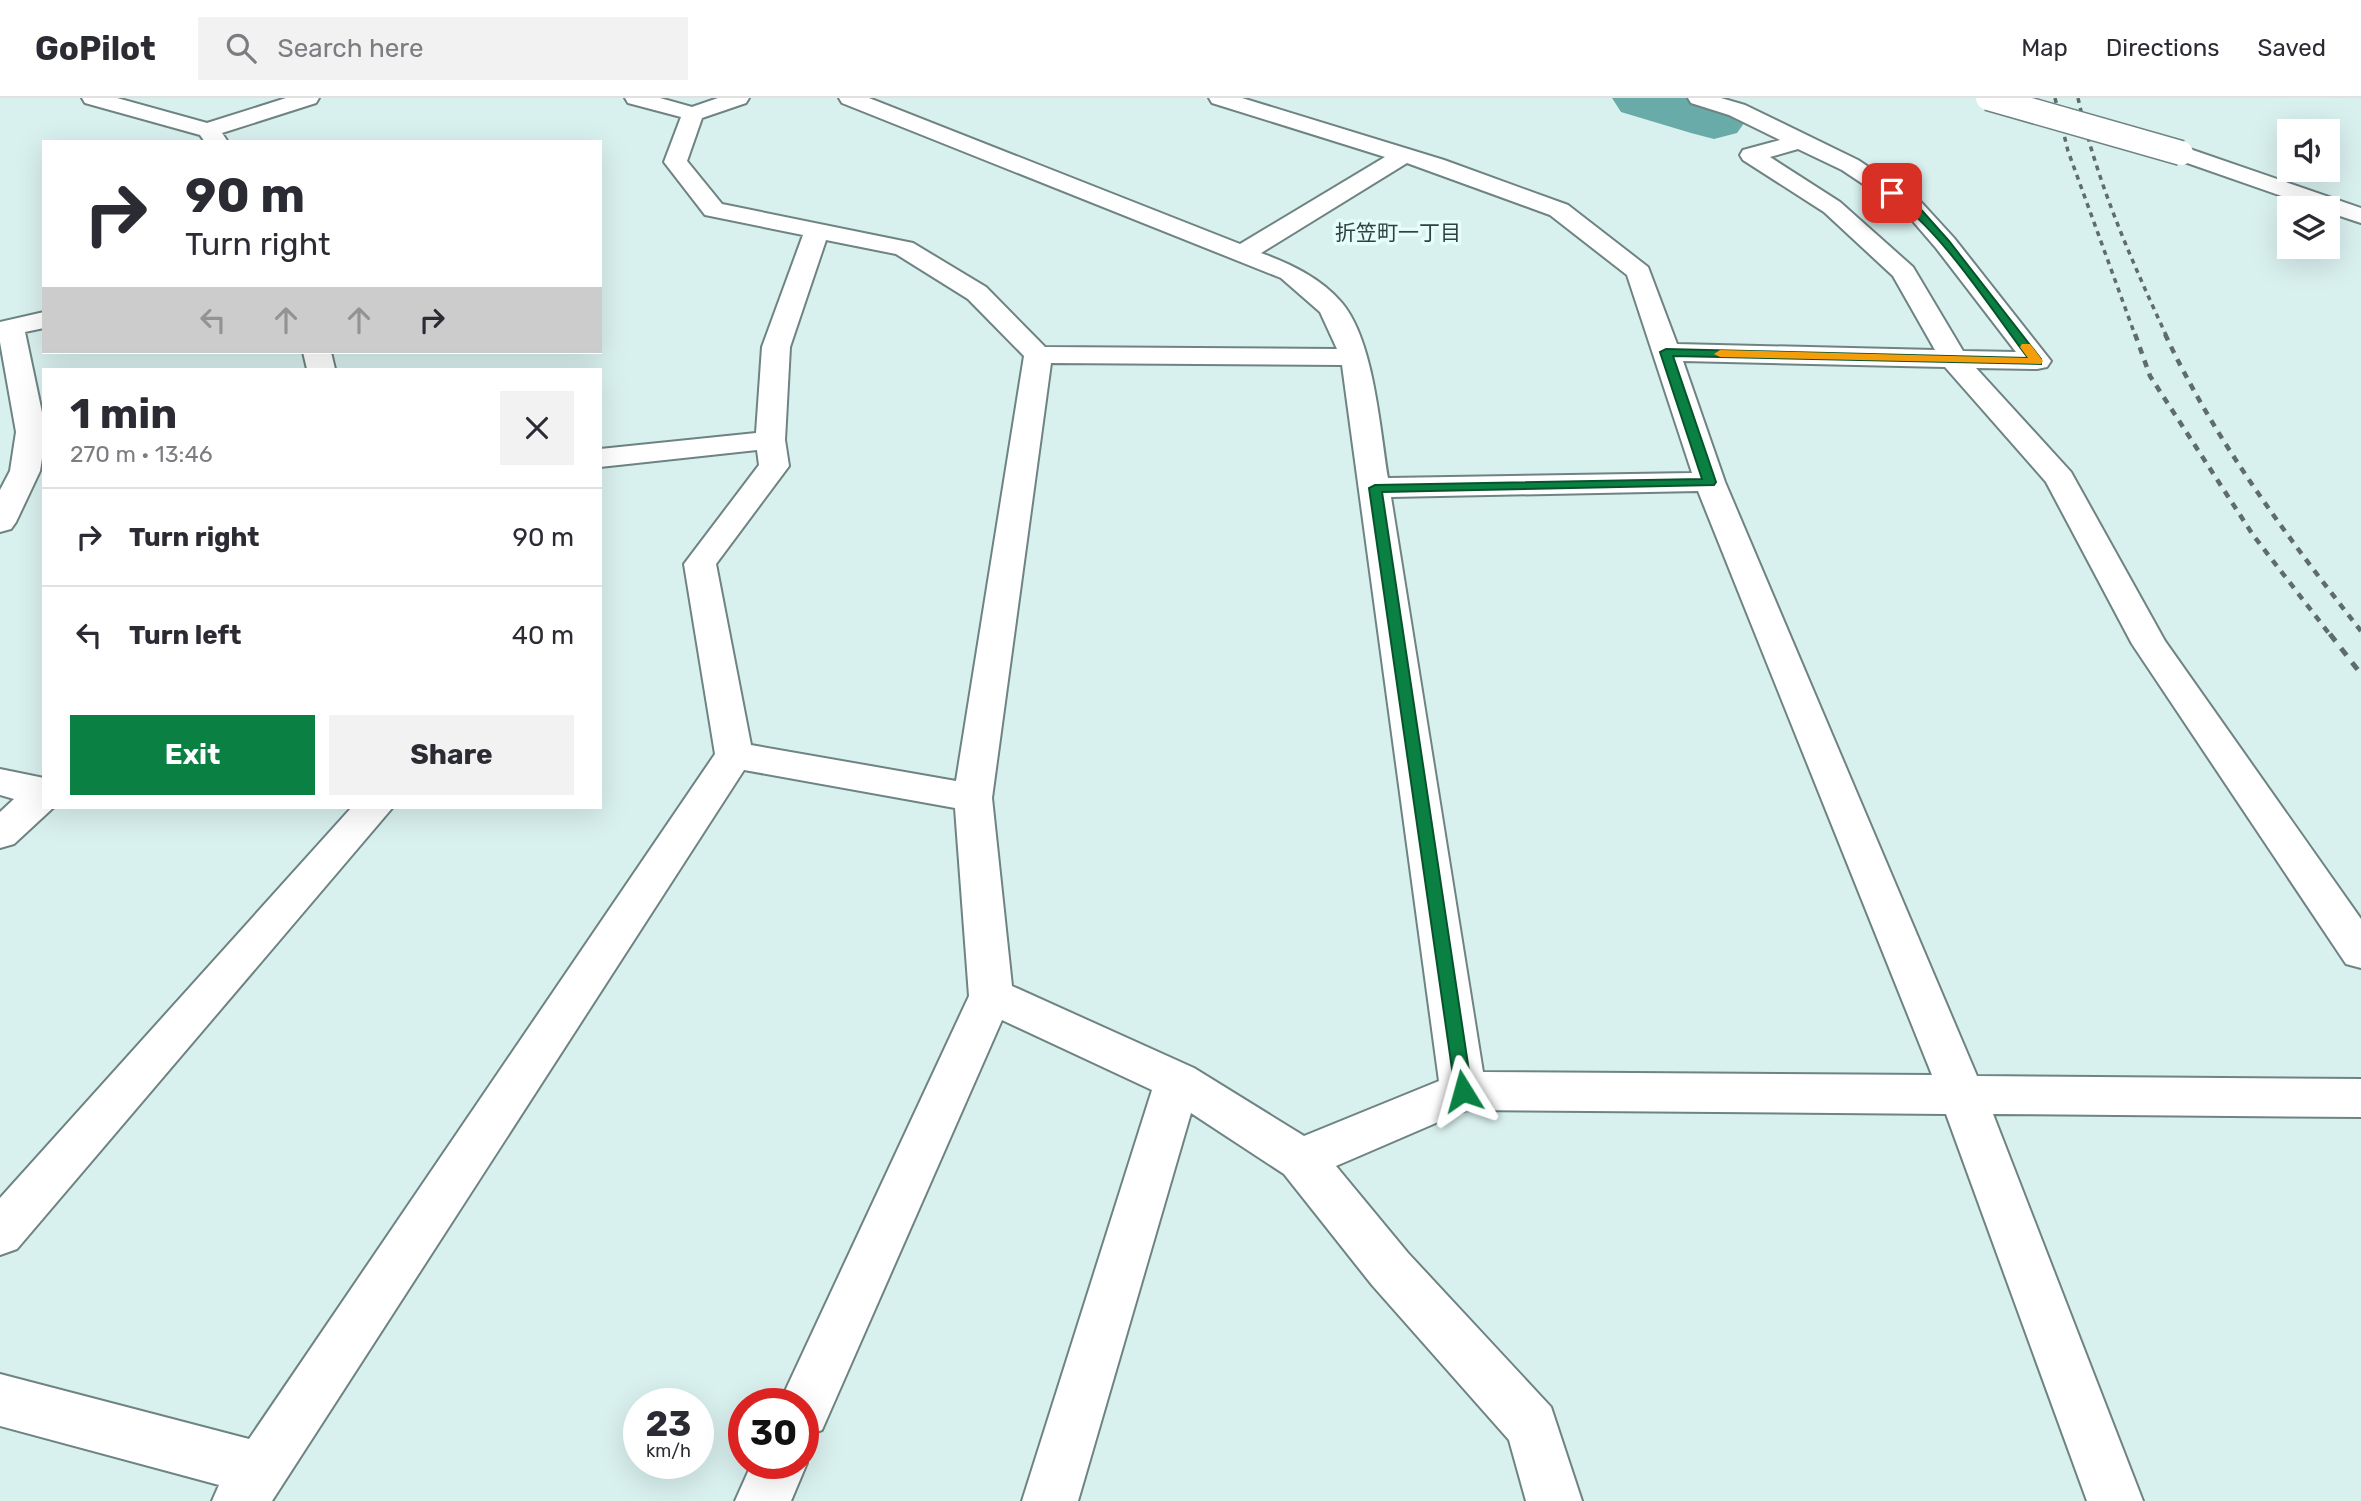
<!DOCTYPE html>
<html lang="en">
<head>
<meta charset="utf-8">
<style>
  body { margin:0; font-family:Rubik,"Noto Sans JP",sans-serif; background:#f2f2f3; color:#2b2b33; height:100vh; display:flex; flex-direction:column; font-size:26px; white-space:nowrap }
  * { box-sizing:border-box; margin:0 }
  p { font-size:23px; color:#7c7c81 }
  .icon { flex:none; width:38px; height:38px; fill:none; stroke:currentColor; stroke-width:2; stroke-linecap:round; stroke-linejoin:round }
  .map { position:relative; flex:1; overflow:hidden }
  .side { position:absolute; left:42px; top:270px; width:560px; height:441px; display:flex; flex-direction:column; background:#fff; border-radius:0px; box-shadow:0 7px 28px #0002 }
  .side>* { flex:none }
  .top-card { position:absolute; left:42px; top:42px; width:560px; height:214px; border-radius:0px; box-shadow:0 7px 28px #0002; background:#fff; color:#2b2b33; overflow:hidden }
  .controls { position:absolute; left:2277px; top:21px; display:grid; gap:14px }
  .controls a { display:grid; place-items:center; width:63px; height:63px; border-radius:0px; background:#fff; box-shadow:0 7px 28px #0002; font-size:35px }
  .speed { position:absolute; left:623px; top:1290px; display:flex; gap:14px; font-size:35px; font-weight:700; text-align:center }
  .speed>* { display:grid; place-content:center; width:91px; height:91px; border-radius:50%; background:#fff; box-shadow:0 7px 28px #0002; line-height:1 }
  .speed small { font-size:18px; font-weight:400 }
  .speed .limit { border:10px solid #d22; background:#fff; color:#111 }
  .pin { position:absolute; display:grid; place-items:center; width:60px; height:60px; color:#fff; margin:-30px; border-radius:14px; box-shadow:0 4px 10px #0006 }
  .me { position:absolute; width:77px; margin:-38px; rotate:352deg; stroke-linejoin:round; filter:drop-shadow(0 0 5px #0008) }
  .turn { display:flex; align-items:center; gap:24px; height:147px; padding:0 28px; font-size:32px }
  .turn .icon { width:91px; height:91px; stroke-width:2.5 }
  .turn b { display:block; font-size:49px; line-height:60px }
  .lanes { display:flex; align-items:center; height:66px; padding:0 28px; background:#0003; justify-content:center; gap:35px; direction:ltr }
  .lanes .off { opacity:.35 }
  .round { display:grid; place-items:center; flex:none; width:74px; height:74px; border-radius:0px; background:#f2f2f3 }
  .headline { display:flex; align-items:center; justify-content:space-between; height:119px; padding:0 28px }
  h1 { font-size:42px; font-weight:700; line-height:52px }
  .primary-button { display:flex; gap:14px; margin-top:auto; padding:14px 28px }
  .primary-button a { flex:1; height:80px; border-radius:0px; background:#0b8043; color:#fff; font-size:28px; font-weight:700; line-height:80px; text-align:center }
  .primary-button a+a { background:#f2f2f3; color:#2b2b33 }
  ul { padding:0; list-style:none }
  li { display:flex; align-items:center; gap:21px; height:98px; padding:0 28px; border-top:2px solid #e1e1e2 }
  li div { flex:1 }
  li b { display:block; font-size:26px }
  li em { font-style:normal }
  header { display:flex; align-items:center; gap:42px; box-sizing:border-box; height:98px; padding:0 35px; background:#fff; border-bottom:2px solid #e1e1e2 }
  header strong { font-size:33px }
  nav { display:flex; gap:38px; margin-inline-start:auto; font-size:24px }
  .search { width:490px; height:63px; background:#f2f2f3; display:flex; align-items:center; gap:18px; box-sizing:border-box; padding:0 24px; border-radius:0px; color:#7c7c81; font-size:26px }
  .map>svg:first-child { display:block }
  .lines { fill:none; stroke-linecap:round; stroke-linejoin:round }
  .river { fill:#69aba8; fill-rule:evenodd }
  .minor-casing { stroke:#6e8382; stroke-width:4 }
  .tertiary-casing { stroke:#6e8382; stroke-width:4 }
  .minor { fill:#fff; fill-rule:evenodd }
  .tertiary { fill:#fff; fill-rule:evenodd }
  .rail-far2 { stroke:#5e6c6c; stroke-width:3.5; stroke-dasharray:5 5; stroke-linecap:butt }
  .rail-far1 { stroke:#5e6c6c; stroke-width:4.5; stroke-dasharray:7 7; stroke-linecap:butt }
  .rail { stroke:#5e6c6c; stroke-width:5; stroke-dasharray:9 9; stroke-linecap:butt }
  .tertiary-bridge-casing { stroke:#6e8382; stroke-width:27; stroke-linecap:butt }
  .tertiary-bridge { stroke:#fff; stroke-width:24 }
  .route { fill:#0b8043; stroke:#07532c; stroke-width:2 }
  .slow { fill:#f59e0b }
  .labels { text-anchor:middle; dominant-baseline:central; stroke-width:7; stroke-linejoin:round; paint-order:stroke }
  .far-neighbourhood-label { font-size:21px; fill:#2f4241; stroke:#e5fdfb }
</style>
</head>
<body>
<header>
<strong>GoPilot</strong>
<div class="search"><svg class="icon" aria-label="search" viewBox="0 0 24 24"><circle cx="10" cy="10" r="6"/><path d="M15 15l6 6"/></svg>Search here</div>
<nav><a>Map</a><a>Directions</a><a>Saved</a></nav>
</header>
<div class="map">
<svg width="2361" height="1403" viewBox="0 0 2361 1403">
  <rect width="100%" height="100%" fill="#d8f0ee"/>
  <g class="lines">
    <path class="river" d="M1612 0H1713L1737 7 1747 21 1737 35 1714 41 1691 35 1621 14Z"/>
    <g class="minor-casing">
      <path id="minor" d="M82 0H117L207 25 286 0H319L316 5 222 35 228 44H205L200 37 85 5Z
        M625 0H660L692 9 718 0H749L746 5 702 20 687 63 722 106 913 145 986 189 1045 249 1337 251 1320 214 1281 180 842 5 839 0H869L1240 146 1385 59 1212 5 1209 0H1242L1444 62 1568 107 1648 169 1677 246 1935 252 1893 178 1824 114 1743 62 1740 57 1743 52 1780 42 1729 17 1691 5 1688 0H1721L1745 7 1858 62 1921 104 1954 140 2051 263 2047 269 2037 271 1976 270 2071 374 2165 543 2361 821V870L2346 866 2132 546 2046 384 1945 269 1683 263 1725 384 1977 978 2361 981V1019L1993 1016 2143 1403H2087L1946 1016 1466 1012 1336 1068 1408 1155 1551 1309 1582 1403H1526L1509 1342 1372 1187 1284 1076 1191 1015 1078 1403H1022L1152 992 1002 922 822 1332 803 1339V1306H779L969 898 955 710 744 672 272 1403H212L219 1387 0 1328V1276L249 1341 715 656 684 466 759 367 757 352 600 369V351L756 335 762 249 803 137 705 117 664 64 681 19 628 5ZM1798 51 1842 72 1905 114 1936 150 2016 254 1963 253 1913 169 1840 104 1770 59ZM1407 65 1550 117 1627 177 1692 375 1388 380C1380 332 1374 243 1342 205 1321 180 1291 166 1261 155ZM826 142 896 156 968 201 1024 258 956 683 751 647 716 466 789 368 785 342 790 249ZM1051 265 1342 267 1439 983 1304 1038 1194 970 1012 888 992 700ZM1698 393 1932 977 1483 974 1391 399Z
        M44 214V230L25 234 44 324V348L40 373 16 424 11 431 0 434V392L10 373 16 334 0 244V224Z
        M303 254H331L335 271H307Z
        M0 671 44 680V709H54L14 746 0 750V714L14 701 0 697Z
        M352 709H393L17 1151 0 1157V1100Z
        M803 1355 807 1365 791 1403H735L752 1365H803Z"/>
    </g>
    <g class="tertiary-casing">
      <path id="tertiary" d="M2181 48 2361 110V125L2328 114V110H2316L2173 60 2170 55 2173 50Z"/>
    </g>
    <use href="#minor" class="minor"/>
    <use href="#tertiary" class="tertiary"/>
    <path class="rail-far2" d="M2055 0 2068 53 2135 237
      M2078 0C2097 85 2130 159 2166 237"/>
    <path class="rail-far1" d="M2135 236 2150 278 2253 437 2331 538
      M2165 236C2215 343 2288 440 2361 533"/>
    <path class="rail" d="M2330 536 2361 576"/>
    <g class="tertiary-bridge-casing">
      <path id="tertiary-bridge" d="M1988 0 2181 55"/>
    </g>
    <use href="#tertiary-bridge" class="tertiary-bridge"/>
  </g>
  <path class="route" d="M1889 93H1896L1917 107 1949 143 2041 261V266L1673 258 1716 384 1714 387 1382 394 1472 993 1469 999 1463 1001 1456 999 1369 390 1375 387 1702 381 1660 254 1666 251 2028 260C1990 210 1940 130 1889 97Z"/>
  <path class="slow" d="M2022 246H2030L2043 263 2041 266 1720 259 1714 256 1720 252 2028 260 2020 249Z"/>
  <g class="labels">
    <g class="far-neighbourhood-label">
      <text x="1398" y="134">折笠町一丁目</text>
    </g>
  </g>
</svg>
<div class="controls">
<a><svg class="icon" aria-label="sound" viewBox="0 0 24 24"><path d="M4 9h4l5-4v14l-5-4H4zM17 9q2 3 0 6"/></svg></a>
<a><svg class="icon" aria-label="layers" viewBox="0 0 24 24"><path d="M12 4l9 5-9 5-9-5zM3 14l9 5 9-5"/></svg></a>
</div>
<div class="speed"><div>23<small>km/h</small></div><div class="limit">30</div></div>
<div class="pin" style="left:1892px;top:95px;background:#d93025"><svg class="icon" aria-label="arrive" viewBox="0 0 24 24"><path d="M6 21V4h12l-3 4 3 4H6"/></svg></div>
<svg class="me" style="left:1463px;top:993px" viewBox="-20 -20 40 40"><path d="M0-17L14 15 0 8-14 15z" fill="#0b8043" stroke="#fff" stroke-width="4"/></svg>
<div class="top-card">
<div class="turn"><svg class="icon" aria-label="right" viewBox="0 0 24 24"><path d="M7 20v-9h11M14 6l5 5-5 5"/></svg><div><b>90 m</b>Turn right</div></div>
<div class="lanes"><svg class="icon off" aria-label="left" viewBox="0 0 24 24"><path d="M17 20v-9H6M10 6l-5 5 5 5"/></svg><svg class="icon off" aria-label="ahead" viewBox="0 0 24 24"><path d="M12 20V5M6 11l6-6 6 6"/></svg><svg class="icon off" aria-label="ahead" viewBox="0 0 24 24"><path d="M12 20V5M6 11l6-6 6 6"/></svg><svg class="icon" aria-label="right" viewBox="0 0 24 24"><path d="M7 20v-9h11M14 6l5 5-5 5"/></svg></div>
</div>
<section class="side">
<div class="headline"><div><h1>1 min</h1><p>270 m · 13:46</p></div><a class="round"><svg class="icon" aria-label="close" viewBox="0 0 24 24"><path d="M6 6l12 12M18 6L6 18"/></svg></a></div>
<ul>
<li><svg class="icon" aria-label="right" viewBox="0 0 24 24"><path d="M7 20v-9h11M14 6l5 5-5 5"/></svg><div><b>Turn right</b></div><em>90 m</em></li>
<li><svg class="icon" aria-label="left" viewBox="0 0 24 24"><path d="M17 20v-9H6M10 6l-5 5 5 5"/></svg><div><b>Turn left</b></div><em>40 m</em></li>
</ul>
<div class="primary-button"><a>Exit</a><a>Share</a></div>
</section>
</div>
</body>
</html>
